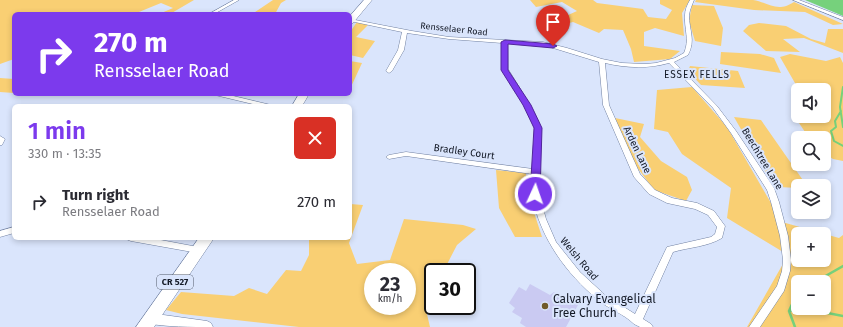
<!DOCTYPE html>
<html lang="en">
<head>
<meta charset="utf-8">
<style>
  body { margin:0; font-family:"Fira Sans",sans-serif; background:#f7f7f7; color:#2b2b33; height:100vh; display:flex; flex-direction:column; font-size:15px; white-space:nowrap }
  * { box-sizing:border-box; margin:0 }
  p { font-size:13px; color:#7c7c81 }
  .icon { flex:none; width:22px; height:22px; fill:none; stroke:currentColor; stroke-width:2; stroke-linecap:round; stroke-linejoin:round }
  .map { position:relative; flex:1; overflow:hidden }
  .side { position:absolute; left:12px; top:104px; width:340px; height:136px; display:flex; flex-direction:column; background:#fff; border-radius:6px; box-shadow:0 2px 6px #0003 }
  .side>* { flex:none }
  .top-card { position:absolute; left:12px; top:12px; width:340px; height:84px; border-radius:6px; box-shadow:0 2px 6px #0003; background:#7c3aed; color:#fff; overflow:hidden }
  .tools { position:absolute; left:791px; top:83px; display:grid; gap:8px }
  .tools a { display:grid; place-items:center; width:40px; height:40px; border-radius:6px; background:#fff; box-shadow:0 2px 6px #0003; font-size:20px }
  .speed { position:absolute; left:364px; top:263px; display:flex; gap:8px; font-size:20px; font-weight:700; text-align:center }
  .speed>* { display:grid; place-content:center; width:52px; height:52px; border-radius:50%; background:#fff; box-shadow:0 2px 6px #0003; line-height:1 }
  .speed small { font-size:10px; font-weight:400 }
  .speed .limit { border:2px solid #111; border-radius:6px; background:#fff; color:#111 }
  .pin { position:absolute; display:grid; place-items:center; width:34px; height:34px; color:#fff; margin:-41px -17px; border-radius:50% 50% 50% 0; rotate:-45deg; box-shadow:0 0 4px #0007 }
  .pin .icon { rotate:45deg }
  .me { position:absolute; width:44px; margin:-22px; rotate:3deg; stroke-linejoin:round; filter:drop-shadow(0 0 3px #0008) }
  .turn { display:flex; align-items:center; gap:14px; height:84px; padding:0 16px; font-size:18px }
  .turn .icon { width:52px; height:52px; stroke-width:2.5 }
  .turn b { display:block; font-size:28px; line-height:34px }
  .round { display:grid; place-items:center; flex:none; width:42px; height:42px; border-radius:6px; background:#f7f7f7 }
  .headline { display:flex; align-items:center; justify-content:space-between; height:68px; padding:0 16px }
  h1 { font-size:24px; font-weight:600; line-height:30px; color:#7c3aed }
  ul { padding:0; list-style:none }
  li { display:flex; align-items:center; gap:12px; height:60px; padding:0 16px }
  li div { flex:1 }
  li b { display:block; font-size:15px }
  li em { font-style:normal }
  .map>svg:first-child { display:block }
  .green { fill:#f9cf73; fill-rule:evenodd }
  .water { fill:#76d17c }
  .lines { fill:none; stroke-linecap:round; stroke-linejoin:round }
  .stream-far1 { stroke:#76d17c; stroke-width:2 }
  .stream { stroke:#76d17c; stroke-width:2.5 }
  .building { fill:#cacaf2 }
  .minor-casing { stroke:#7181a2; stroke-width:1 }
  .tertiary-casing { stroke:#7181a2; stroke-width:1 }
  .primary-casing { stroke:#7181a2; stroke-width:1 }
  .minor { fill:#fff; fill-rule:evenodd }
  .tertiary { fill:#fff; fill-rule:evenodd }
  .primary { fill:#fff; fill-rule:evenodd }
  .route { fill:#7c3aed; stroke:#51269a }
  .poi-dot { fill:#705a2a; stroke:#dae5fc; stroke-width:1.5 }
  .labels { text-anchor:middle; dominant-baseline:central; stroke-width:4; stroke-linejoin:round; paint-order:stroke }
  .far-street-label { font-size:9px; fill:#141a27; stroke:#dae5fc }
  .shield { fill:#dae5fc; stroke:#4f5767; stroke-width:1 }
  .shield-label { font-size:9px; font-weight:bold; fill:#141a27 }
  .far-quarter-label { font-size:10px; letter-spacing:1px; fill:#141a27; stroke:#dae5fc }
  .street-label { font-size:10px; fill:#141a27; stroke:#dae5fc }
  .near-poi-label { font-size:12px; fill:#141a27; stroke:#dae5fc; text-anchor:start }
</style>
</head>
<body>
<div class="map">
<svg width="843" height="327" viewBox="0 0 843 327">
  <rect width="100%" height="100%" fill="#dae5fc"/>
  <path class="green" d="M0 0H194L170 14H159L173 8 161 3 134 14H14V59L0 64Z
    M273 0H286L281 3 275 14H252Z
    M530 0H593L597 3 643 9 648 17 666 19 672 10 660 4V0H690L682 13 684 36 655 28 644 32V46L680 51 670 59 634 62 631 49 623 30 604 29 599 33 573 22 558 26 550 17 566 16 577 11 562 2 536 7Z
    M696 0C715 0 735 0 753 0 770 3 777 13 794 2L843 24 833 25 805 12 754 10 695 2Z
    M692 5 714 6 723 28 721 46 695 41 689 21Z
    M357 22 368 25 356 37 375 41 363 58 350 55V32Z
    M759 23 786 26 811 39 825 43 828 29H843V53L804 38 783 39 800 52 766 51 743 31 749 25Z
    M721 52 760 54 774 58 781 73 720 64Z
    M790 54 826 61 840 57 843 63V161L833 159 824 153V138H809L793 114 798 108V116H824V90H799L780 57Z
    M350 61 362 63 350 89Z
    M690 66 738 71 745 88 701 85 688 71Z
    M0 78 14 79V93L0 92Z
    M692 87 727 127 782 222 839 238 843 235V327H747L788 255 727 218 731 188 682 154 668 132 654 129 657 90ZM798 234H824V260H798ZM798 282H824V308H798Z
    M734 117 761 120 807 186H798V188L779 187 766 173Z
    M615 118 644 124 640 137 661 161 687 177 692 190 686 201 654 190 633 162Z
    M496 170 526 173 527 191 542 237H515L499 208Z
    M350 204 363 205 349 243 357 264 390 260 404 219 463 225 476 229 457 245 443 272H433V290L425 306 430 327H299L182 314 166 310 181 292 234 296 249 288 267 294 286 270 301 271 309 255V238H350ZM373 272H407V306H373Z"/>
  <path class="water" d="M805 0H843V16Z"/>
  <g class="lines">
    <path class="stream-far1" d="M843 87 840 107 843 127
      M841 111 835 121 836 127 831 131 834 141 843 146"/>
    <path class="stream" d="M815 282 843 266
      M789 311 807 309 843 316
      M795 327 789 311 798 291"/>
  </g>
  <path class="building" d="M530 284 550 295 554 292 578 305 566 327H526L520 323 522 318 512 312 515 308 509 303 519 287 526 291Z"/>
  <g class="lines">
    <g class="minor-casing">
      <path id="minor" d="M234 0H239L214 14H209Z
        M690 0H694C692 5 690 9 689 15 689 30 696 40 688 55L674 62 717 106 736 131 774 188 779 202 788 236 791 260 790 271 784 291 760 327H749L777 286 782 271 783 260 780 236 771 202 767 190 731 133 713 108 669 63C648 69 626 68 605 63L609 105 640 174 655 190 672 198 697 203 714 211 725 226 722 238C707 247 690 247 673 252L643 319 651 324 653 327H640L634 324C624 314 609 309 598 300 566 273 540 238 532 195 530 189 532 181 532 174L406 156 389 159 386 157 389 155 406 152 533 169 535 128 524 105 502 69V43L449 39 407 33 404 50 392 71 389 73 386 71 398 50 402 32 350 21V19L412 31 449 37 543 42 567 48 602 59 622 63 645 64 656 63 675 58 684 53C690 40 684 29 685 15 685 10 687 5 690 0ZM508 43 550 47 599 62 603 105 634 177 649 194 667 203 695 209 708 215 717 227 715 234 711 237 667 247 635 314 605 295 580 272 556 242 546 219 539 194 541 128 530 105 508 69Z
        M793 0H799L843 17V20Z
        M214 94H225L271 105 272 106H261L215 95Z
        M0 136 5 139 2 145H0Z
        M14 227V233L0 237V231Z
        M127 238H150L198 247 201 248 202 250 201 252 198 253 131 241 128 240Z"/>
    </g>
    <g class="tertiary-casing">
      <path id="tertiary" d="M149 313 207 321 211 323 213 327C192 327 165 327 145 323L143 319 145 315Z"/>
    </g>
    <g class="primary-casing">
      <path id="primary" d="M364 0H372L353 23H350V16Z
        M299 94H309L302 106H292Z
        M199 238H214L154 327H136Z"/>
    </g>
    <use href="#minor" class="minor"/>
    <use href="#tertiary" class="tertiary"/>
    <use href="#primary" class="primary"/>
  </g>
  <path class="route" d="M505 40 553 44 557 46 553 48 508 44V70L531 105 542 128 540 194 535 197 530 194 534 128 523 105 501 70V42Z"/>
  <circle class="poi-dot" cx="545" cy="306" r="4"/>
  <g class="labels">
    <g class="far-street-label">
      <text transform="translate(454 29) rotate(6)">Rensselaer Road</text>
    </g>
    <rect class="shield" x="157" y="275" width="36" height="14" rx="3"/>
    <g class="shield-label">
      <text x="175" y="282">CR 527</text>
    </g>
    <g class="far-quarter-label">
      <text x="697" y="75">ESSEX FELLS</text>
    </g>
    <g class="street-label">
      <text transform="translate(637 150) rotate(64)">Arden Lane</text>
      <text transform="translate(464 152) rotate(8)">Bradley Court</text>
      <text transform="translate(762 159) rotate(59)">Beechtree Lane</text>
      <text transform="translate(579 259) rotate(50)">Welsh Road</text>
    </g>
    <g class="near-poi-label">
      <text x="553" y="299">Calvary Evangelical<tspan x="553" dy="14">Free Church</tspan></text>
    </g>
  </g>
</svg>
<div class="tools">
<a><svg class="icon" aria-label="sound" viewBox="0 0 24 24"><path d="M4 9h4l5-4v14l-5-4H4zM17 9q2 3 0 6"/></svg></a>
<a><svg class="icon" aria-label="search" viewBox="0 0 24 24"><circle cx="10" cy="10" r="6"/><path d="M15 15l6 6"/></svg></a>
<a><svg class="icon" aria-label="layers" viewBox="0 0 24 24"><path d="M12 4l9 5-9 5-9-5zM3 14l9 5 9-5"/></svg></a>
<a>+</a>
<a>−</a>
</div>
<div class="speed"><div>23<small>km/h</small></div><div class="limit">30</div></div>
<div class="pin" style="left:553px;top:46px;background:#d93025"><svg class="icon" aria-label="arrive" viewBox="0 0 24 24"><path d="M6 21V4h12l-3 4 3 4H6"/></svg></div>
<svg class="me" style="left:535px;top:194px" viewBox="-20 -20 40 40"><circle r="17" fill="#7c3aed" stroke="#fff" stroke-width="3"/><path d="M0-11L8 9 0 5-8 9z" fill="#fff"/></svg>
<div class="top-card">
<div class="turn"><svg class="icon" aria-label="right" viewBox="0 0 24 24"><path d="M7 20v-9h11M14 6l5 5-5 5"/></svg><div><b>270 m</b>Rensselaer Road</div></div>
</div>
<section class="side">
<div class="headline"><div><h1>1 min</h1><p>330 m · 13:35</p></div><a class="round" style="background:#d93025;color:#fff"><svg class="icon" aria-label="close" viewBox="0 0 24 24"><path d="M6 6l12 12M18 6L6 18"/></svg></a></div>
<ul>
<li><svg class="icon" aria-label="right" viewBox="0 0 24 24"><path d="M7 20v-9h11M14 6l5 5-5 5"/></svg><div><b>Turn right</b><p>Rensselaer Road</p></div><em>270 m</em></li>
</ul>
</section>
</div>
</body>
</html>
